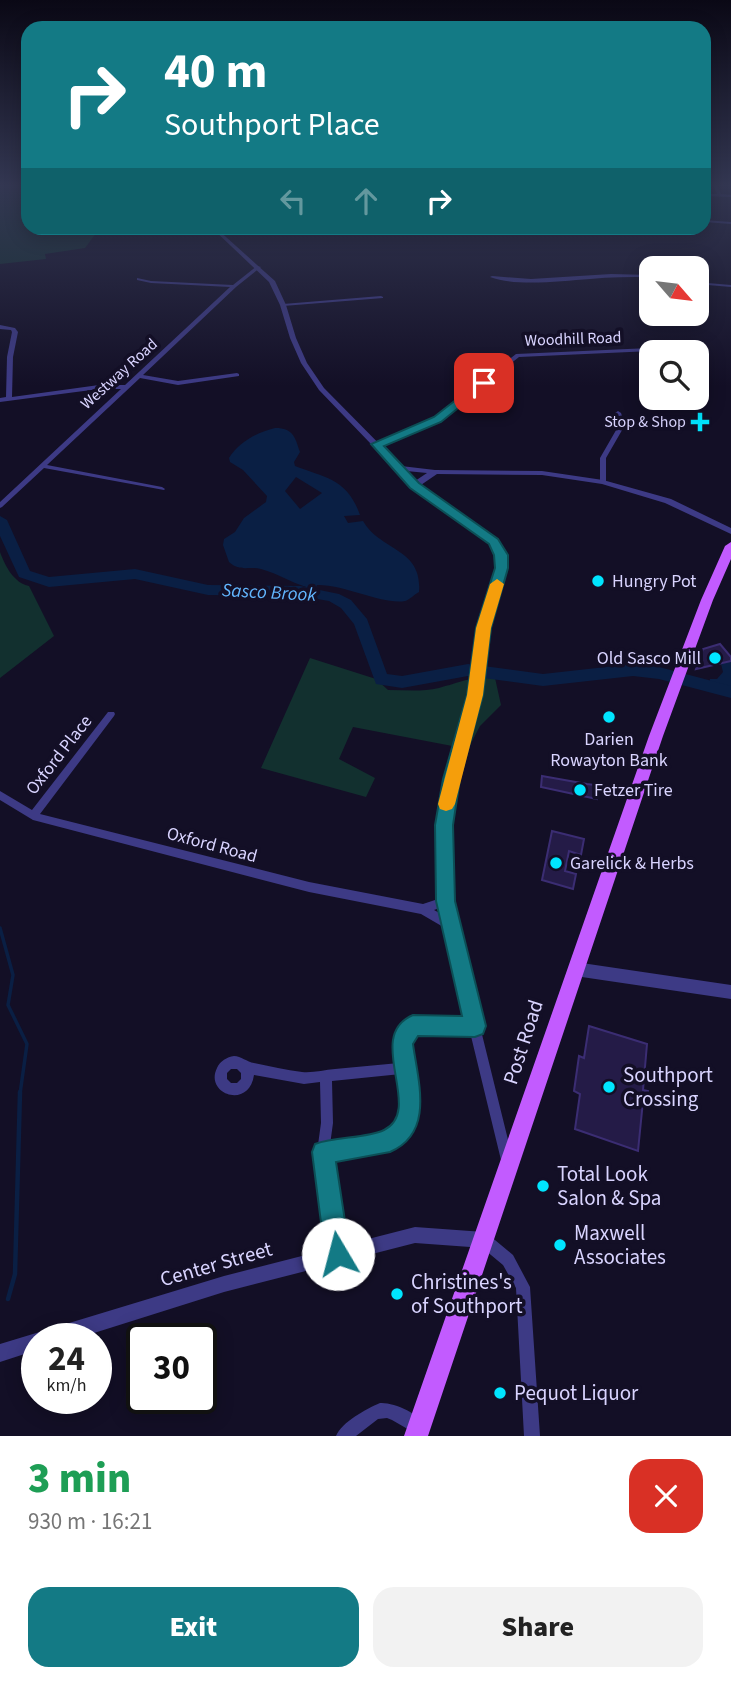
<!DOCTYPE html>
<html lang="en">
<head>
<meta charset="utf-8">
<style>
  body { margin:0; font-family:"Source Sans 3",sans-serif; background:#f2f2f2; color:#222; height:100vh; display:flex; flex-direction:column; font-size:26px; white-space:nowrap }
  * { box-sizing:border-box; margin:0 }
  p { font-size:23px; color:#767676 }
  .icon { flex:none; width:38px; height:38px; fill:none; stroke:currentColor; stroke-width:2; stroke-linecap:round; stroke-linejoin:round }
  .map { position:relative; height:1436px; overflow:hidden }
  .panel { display:flex; flex-direction:column; background:#fff; flex:1 }
  .panel>* { flex:none }
  .top-card { position:absolute; left:21px; top:21px; width:690px; height:214px; border-radius:21px; box-shadow:0 4px 18px #0003; background:#137a85; color:#fff; overflow:hidden }
  .needle { width:46px; rotate:118deg }
  .tools { position:absolute; left:639px; top:256px; display:grid; gap:14px }
  .tools a { display:grid; place-items:center; width:70px; height:70px; border-radius:14px; background:#fff; box-shadow:0 4px 18px #0003; font-size:35px }
  .speed { position:absolute; left:21px; top:1323px; display:flex; gap:14px; font-size:35px; font-weight:700; text-align:center }
  .speed>* { display:grid; place-content:center; width:91px; height:91px; border-radius:50%; background:#fff; box-shadow:0 4px 18px #0003; line-height:1 }
  .speed small { font-size:18px; font-weight:400 }
  .speed .limit { border:4px solid #111; border-radius:10px; background:#fff; color:#111 }
  .pin { position:absolute; display:grid; place-items:center; width:60px; height:60px; color:#fff; margin:-30px; border-radius:14px; box-shadow:0 4px 10px #0006 }
  .me { position:absolute; width:77px; margin:-38px; rotate:352deg; stroke-linejoin:round; filter:drop-shadow(0 0 5px #0008) }
  .turn { display:flex; align-items:center; gap:24px; height:147px; padding:0 28px; font-size:32px }
  .turn .icon { width:91px; height:91px; stroke-width:2.5 }
  .turn b { display:block; font-size:49px; line-height:60px }
  .lanes { display:flex; align-items:center; height:66px; padding:0 28px; background:#0003; justify-content:center; gap:35px; direction:ltr }
  .lanes .off { opacity:.35 }
  .round { display:grid; place-items:center; flex:none; width:74px; height:74px; border-radius:21px; background:#f2f2f2 }
  .overview { display:flex; align-items:center; justify-content:space-between; height:119px; padding:0 28px }
  h1 { font-size:42px; font-weight:800; line-height:52px; color:#1e9e55 }
  .button { display:flex; gap:14px; margin-top:auto; padding:14px 28px }
  .button a { flex:1; height:80px; border-radius:21px; background:#137a85; color:#fff; font-size:28px; font-weight:800; line-height:80px; text-align:center }
  .button a+a { background:#f2f2f2; color:#222 }
  .map>svg:first-child { display:block }
  .green { fill:#12302f }
  .water { fill:#0a1f44; fill-rule:evenodd }
  .lines { fill:none; stroke-linecap:round; stroke-linejoin:round }
  .stream-far1 { stroke:#0a1f44; stroke-width:3.5 }
  .stream { stroke:#0a1f44; stroke-width:4.5 }
  .river { fill:#0a1f44; fill-rule:evenodd }
  .building { fill:#241b47; stroke:#3b2d73; stroke-width:2 }
  .minor { fill:#3d3a85; fill-rule:evenodd }
  .tertiary { fill:#3d3a85; fill-rule:evenodd }
  .primary { fill:#c25bff; fill-rule:evenodd }
  .route { fill:#137a85; stroke:#0c4f56; stroke-width:2 }
  .slow { fill:#f59e0b }
  .poi-dot { fill:#00e5ff; stroke:#130f26; stroke-width:2.5 }
  .labels { text-anchor:middle; dominant-baseline:central; stroke-width:7; stroke-linejoin:round; paint-order:stroke }
  .far-street-label { font-size:16px; fill:#d9d4ff; stroke:#130f26 }
  .far-poi-label { font-size:16px; fill:#d9d4ff; stroke:#130f26; text-anchor:end }
  .poi-label { font-size:18px; fill:#d9d4ff; stroke:#130f26; text-anchor:start }
  .street-label { font-size:18px; fill:#d9d4ff; stroke:#130f26 }
  .water-label { font-size:19px; font-style:italic; fill:#62b6ff; stroke:#130f26 }
  .near-street-label { font-size:21px; fill:#d9d4ff; stroke:#130f26 }
  .near-poi-label { font-size:21px; fill:#d9d4ff; stroke:#130f26; text-anchor:start }
</style>
</head>
<body>
<div class="map">
<svg width="731" height="1436" viewBox="0 0 731 1436">
  <rect width="100%" height="100%" fill="#130f26"/>
  <path class="green" d="M0 185H28V228H100L85 248 45 254 46 259 0 264Z
    M0 552C5 566 14 583 29 586L54 636 0 678Z
    M310 658 376 679 388 690C405 690 422 692 439 688 463 682 467 677 495 678L501 705 480 726 468 749 353 727 339 759 375 778 366 797 261 768Z"/>
  <path class="water" d="M275 428C294 428 295 438 300 452L294 462 295 466C325 478 347 478 360 515L344 516 348 523 363 521C380 551 423 548 419 592 415 594 409 600 405 601 383 605 343 584 317 585L315 589C296 586 280 574 261 569 248 566 240 572 229 562L223 545 224 539 235 532 244 518 266 502 267 496 243 470 230 462 229 458C239 442 258 432 275 428ZM296 477 322 493 300 509 285 491Z
    M731 661V697L709 685 710 679H717L723 672 721 664Z"/>
  <g class="lines">
    <path class="stream-far1" d="M0 928 13 975 8 1005 27 1044 20 1094"/>
    <path class="stream" d="M8 1299 15 1274 20 1092"/>
    <path class="river" d="M0 516 7 520 30 571 49 577 135 569 208 585 300 586 339 594 351 600 367 619 387 674 402 676 468 664 543 674 633 664 659 667 731 686V698L659 679 633 676 543 686 468 676 402 688 376 684 354 624 341 608 329 601 300 596 208 595 135 579 49 587 19 577 0 536Z"/>
  </g>
  <path class="building" d="M720 644 731 657V661L696 669 703 649Z
    M542 776 587 784 602 786 597 799 541 787Z
    M552 831 584 839 581 855 569 851 565 871 576 874 573 889 542 880Z
    M589 1026 647 1044 643 1090 648 1091 647 1102 643 1101 638 1151 575 1129 580 1094 574 1091 579 1056 584 1058Z"/>
  <g class="lines">
    <path class="minor" d="M713 185H717L721 194 731 195V197L704 196V194H717Z
      M704 220 731 222V224L704 222Z
      M226 228H231L220 233 216 232Z
      M257 266 261 267 236 287 143 375 178 381 237 373 239 374V376L178 385 140 378 47 465 162 487 165 489 164 490 44 468 2 507 0 508V502L121 389H99L0 402V398L6 397 7 357 12 332 11 330 0 329V325L15 328 18 332 13 357 12 397 99 385H125L230 287 151 283 137 280V278L151 281 233 285Z
      M611 274 651 275V277C630 277 610 277 590 279 559 281 518 287 490 277L492 276 531 279Z
      M696 282 731 285V287L696 284Z
      M381 296 383 297V298L283 306 281 305 283 304Z
      M672 347 675 349 674 350 519 357 439 420 379 445 374 444 435 418 516 354Z
      M618 411 621 413 625 425 606 458V482L603 484 600 482V458L619 425 615 413Z
      M399 466 401 467 422 488 497 540 505 555 506 568 488 628 479 695 456 779 450 811 451 901 455 925 513 1160 512 1165 507 1166 502 1165 501 1160 470 1032 416 1031 408 1042C413 1074 429 1131 390 1147 371 1154 350 1155 330 1157L345 1254 343 1259 338 1261 333 1259 331 1254 317 1152 321 1123 320 1082 304 1084 254 1075C249 1110 204 1094 217 1068 220 1061 227 1057 234 1056 241 1056 247 1062 254 1063 270 1066 286 1070 302 1072 313 1073 324 1070 335 1069 356 1067 378 1065 399 1063L396 1041 409 1021 413 1019 467 1020 445 928 421 914 309 892 33 820 0 800V791L32 810 108 712H114L115 714 114 716 40 814 309 882 423 904 441 898 440 811 446 779 471 695 480 628 498 568 497 555 491 543 418 490 396 468ZM442 907 443 915 434 910ZM231 1069H237L241 1073V1079L237 1083H231L227 1079V1073ZM401 1074C410 1141 386 1137 330 1145L333 1123 332 1081Z
      M484 1233 489 1235 513 1255 530 1287 540 1436H524L516 1288 503 1265 479 1245 477 1240 479 1235Z
      M380 1403C394 1402 420 1414 426 1427L423 1432 418 1435 392 1420 387 1418 378 1419 356 1436H336C342 1422 366 1409 380 1403Z"/>
    <path class="tertiary" d="M212 228H216L275 281 286 305 296 338 307 363 324 388 401 466 435 470 542 471 603 480 671 499 731 528V534L665 503 602 484 542 475 437 474 418 487H412V483L427 473 396 470 319 390 301 363 290 338 280 305 269 282Z
      M575 962 731 985V999L575 976 570 974 568 969 570 964Z
      M415 1227 484 1232 490 1234 492 1240 490 1246 484 1248 415 1243 224 1292 75 1339H37V1350L0 1362V1344L224 1276Z"/>
    <path class="primary" d="M731 542V559L713 600 663 736 428 1436H404L649 736 701 600 725 546Z"/>
  </g>
  <linearGradient id="sky" x2="0" y2="1"><stop stop-color="#0a0815"/><stop offset="0.48" stop-color="#333752"/><stop offset="1" stop-color="#333752" stop-opacity="0"/></linearGradient>
  <rect width="731" height="386" fill="url(#sky)"/>
  <path class="route" d="M480 381 489 383 441 422 384 446 419 483 498 539 508 555V568L491 628 483 695 460 779 453 825 455 901 486 1026 483 1034 475 1037 418 1036 413 1044C418 1081 435 1133 390 1152L336 1162 350 1254 346 1263 338 1267 329 1263 325 1254 312 1152 315 1144C336 1136 365 1139 384 1130 425 1110 363 1036 413 1015L462 1016 436 901 435 825 443 779 467 695 476 628 495 568 494 555 489 544 410 488 371 444 434 417Z"/>
  <path class="slow" d="M497 579 504 584 491 628 483 695 455 804 452 809 446 811 440 809 438 804 467 695 476 628 490 584Z"/>
  <g class="poi-dot">
    <path d="M696.5 411.5h7v7h7v7h-7v7h-7v-7h-7v-7h7z"/>
    <circle cx="598" cy="581" r="7"/>
    <circle cx="715" cy="658" r="7"/>
    <circle cx="609" cy="717" r="7"/>
    <circle cx="580" cy="790" r="7"/>
    <circle cx="556" cy="863" r="7"/>
    <circle cx="609" cy="1087" r="7"/>
    <circle cx="543" cy="1186" r="7"/>
    <circle cx="560" cy="1245" r="7"/>
    <circle cx="397" cy="1294" r="7"/>
    <circle cx="500" cy="1393" r="7"/>
  </g>
  <g class="labels">
    <g class="far-street-label">
      <text transform="translate(573 339) rotate(-2)">Woodhill Road</text>
      <text transform="translate(119 374) rotate(-42)">Westway Road</text>
    </g>
    <g class="far-poi-label">
      <text x="686" y="422">Stop &amp; Shop</text>
    </g>
    <g class="poi-label">
      <text x="612" y="581">Hungry Pot</text>
      <text x="701" y="658" text-anchor="end">Old Sasco Mill</text>
      <text x="609" y="739" text-anchor="middle">Darien<tspan x="609" dy="21">Rowayton Bank</tspan></text>
      <text x="594" y="790">Fetzer Tire</text>
      <text x="570" y="863">Garelick &amp; Herbs</text>
    </g>
    <g class="street-label">
      <text transform="translate(59 755) rotate(-52)">Oxford Place</text>
      <text transform="translate(212 845) rotate(15)">Oxford Road</text>
    </g>
    <g class="water-label">
      <text transform="translate(269 593) rotate(3)">Sasco Brook</text>
    </g>
    <g class="near-street-label">
      <text transform="translate(523 1042) rotate(-72)">Post Road</text>
      <text transform="translate(216 1264) rotate(-16)">Center Street</text>
    </g>
    <g class="near-poi-label">
      <text x="623" y="1075">Southport<tspan x="623" dy="24">Crossing</tspan></text>
      <text x="557" y="1174">Total Look<tspan x="557" dy="24">Salon &amp; Spa</tspan></text>
      <text x="574" y="1233">Maxwell<tspan x="574" dy="24">Associates</tspan></text>
      <text x="411" y="1282">Christines's<tspan x="411" dy="24">of Southport</tspan></text>
      <text x="514" y="1393">Pequot Liquor</text>
    </g>
  </g>
</svg>
<div class="tools">
<a><svg class="needle" viewBox="-14 -14 28 28"><path d="M0-13l5 13h-10z" fill="#e53935"/><path d="M0 13l5-13h-10z" fill="#767676"/></svg></a>
<a><svg class="icon" aria-label="search" viewBox="0 0 24 24"><circle cx="10" cy="10" r="6"/><path d="M15 15l6 6"/></svg></a>
</div>
<div class="speed"><div>24<small>km/h</small></div><div class="limit">30</div></div>
<div class="pin" style="left:484px;top:383px;background:#d93025"><svg class="icon" aria-label="arrive" viewBox="0 0 24 24"><path d="M6 21V4h12l-3 4 3 4H6"/></svg></div>
<svg class="me" style="left:338px;top:1254px" viewBox="-20 -20 40 40"><circle r="19" fill="#fff"/><path d="M0-13L10 11 0 6-10 11z" fill="#137a85"/></svg>
<div class="top-card">
<div class="turn"><svg class="icon" aria-label="right" viewBox="0 0 24 24"><path d="M7 20v-9h11M14 6l5 5-5 5"/></svg><div><b>40 m</b>Southport Place</div></div>
<div class="lanes"><svg class="icon off" aria-label="left" viewBox="0 0 24 24"><path d="M17 20v-9H6M10 6l-5 5 5 5"/></svg><svg class="icon off" aria-label="ahead" viewBox="0 0 24 24"><path d="M12 20V5M6 11l6-6 6 6"/></svg><svg class="icon" aria-label="right" viewBox="0 0 24 24"><path d="M7 20v-9h11M14 6l5 5-5 5"/></svg></div>
</div>
</div>
<section class="panel">
<div class="overview"><div><h1>3 min</h1><p>930 m · 16:21</p></div><a class="round" style="background:#d93025;color:#fff"><svg class="icon" aria-label="close" viewBox="0 0 24 24"><path d="M6 6l12 12M18 6L6 18"/></svg></a></div>
<div class="button"><a>Exit</a><a>Share</a></div>
</section>
</body>
</html>
